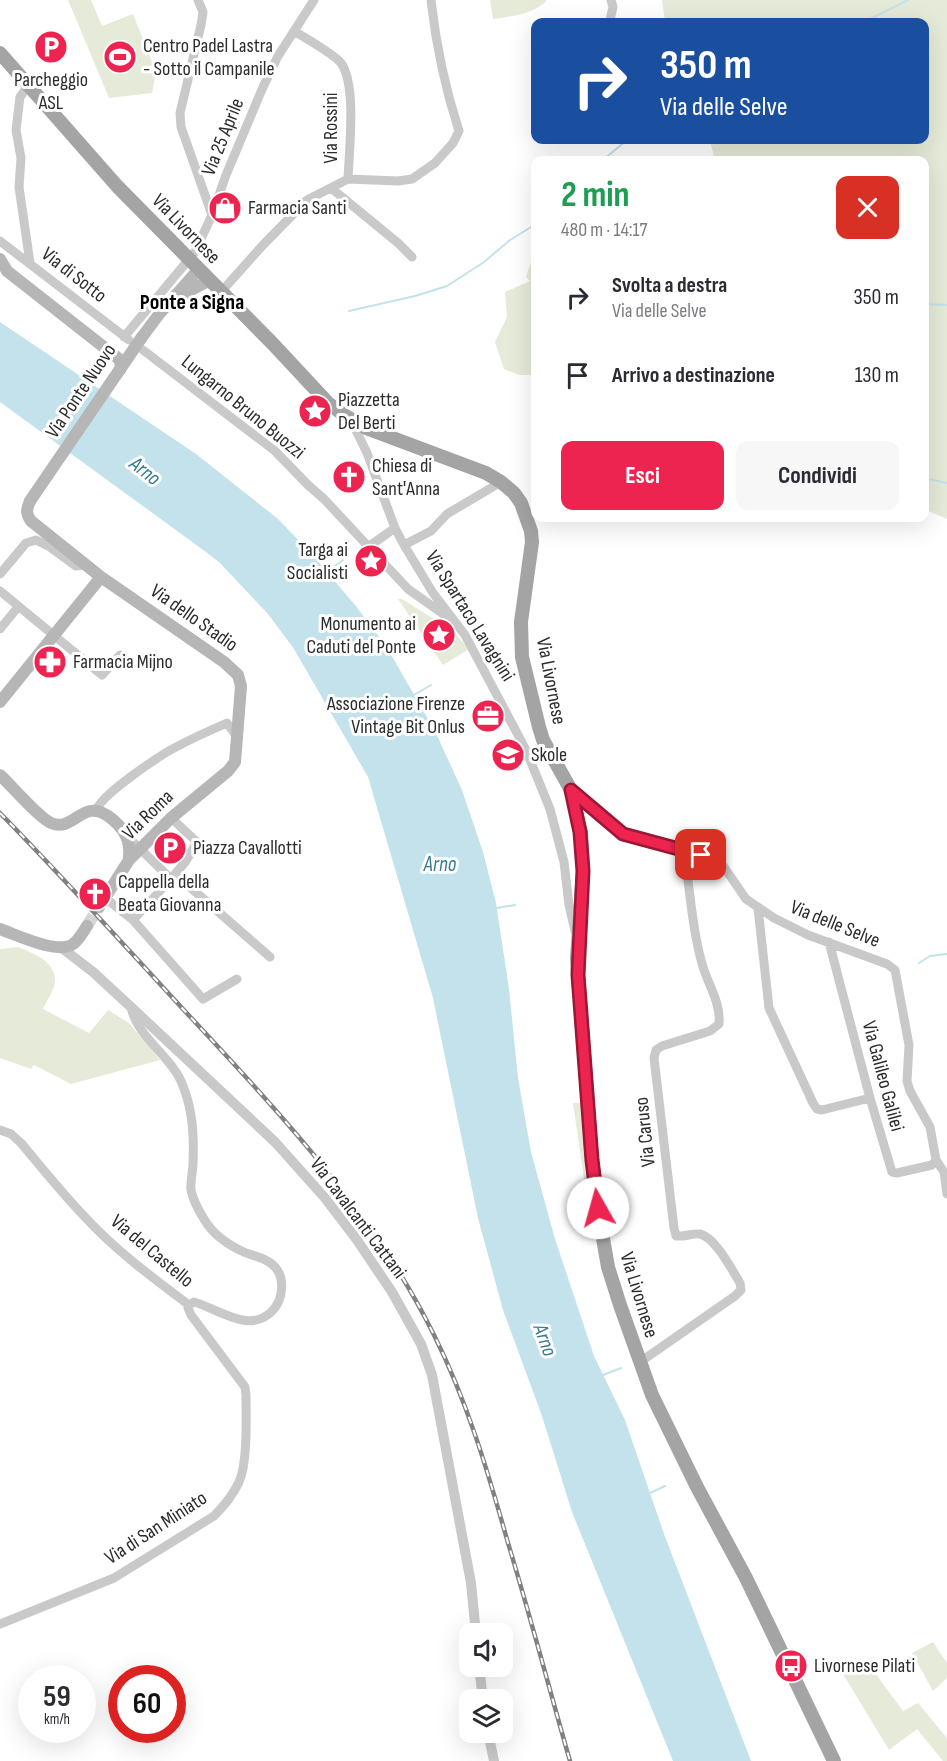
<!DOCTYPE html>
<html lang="it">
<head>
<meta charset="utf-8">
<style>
  body { margin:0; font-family:"Sofia Sans Condensed",sans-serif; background:#f7f7f7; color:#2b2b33; height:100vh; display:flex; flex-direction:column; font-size:22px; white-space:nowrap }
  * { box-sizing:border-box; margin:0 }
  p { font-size:20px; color:#7c7c81 }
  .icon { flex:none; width:33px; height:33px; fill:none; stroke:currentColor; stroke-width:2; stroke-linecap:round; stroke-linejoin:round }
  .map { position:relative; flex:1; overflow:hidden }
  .drawer { position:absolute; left:531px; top:156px; width:398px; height:366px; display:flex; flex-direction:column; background:#fff; border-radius:12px; box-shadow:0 6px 24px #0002 }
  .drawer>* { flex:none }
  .top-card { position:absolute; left:531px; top:18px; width:398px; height:126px; border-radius:12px; box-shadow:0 6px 24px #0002; background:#1a4fa0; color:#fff; overflow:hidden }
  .buttons { position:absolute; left:459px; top:1623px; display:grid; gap:12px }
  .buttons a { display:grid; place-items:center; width:54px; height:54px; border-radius:12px; background:#fff; box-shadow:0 6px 24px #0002; font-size:30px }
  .speed { position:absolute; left:18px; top:1665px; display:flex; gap:12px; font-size:30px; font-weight:700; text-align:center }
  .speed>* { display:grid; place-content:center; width:78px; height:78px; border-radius:50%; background:#fff; box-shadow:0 6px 24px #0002; line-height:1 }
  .speed small { font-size:15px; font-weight:400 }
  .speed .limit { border:9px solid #d22; background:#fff; color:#111 }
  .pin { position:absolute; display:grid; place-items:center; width:51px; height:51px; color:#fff; margin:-26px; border-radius:12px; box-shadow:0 3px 9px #0006 }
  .me { position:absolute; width:66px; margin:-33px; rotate:353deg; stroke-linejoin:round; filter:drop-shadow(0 0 4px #0008) }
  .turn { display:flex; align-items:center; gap:21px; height:126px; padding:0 30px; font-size:27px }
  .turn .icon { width:78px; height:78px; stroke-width:2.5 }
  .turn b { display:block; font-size:42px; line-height:51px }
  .round { display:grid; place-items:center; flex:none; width:63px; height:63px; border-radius:12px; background:#f7f7f7 }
  .summary { display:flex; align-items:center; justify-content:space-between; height:102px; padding:0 30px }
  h1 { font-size:36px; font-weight:700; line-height:45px; color:#1e9e55 }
  .action { display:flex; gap:12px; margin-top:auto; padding:12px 30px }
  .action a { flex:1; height:69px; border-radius:12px; background:#ee2450; color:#fff; font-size:24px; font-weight:700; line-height:69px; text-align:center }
  .action a+a { background:#f7f7f7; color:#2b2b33 }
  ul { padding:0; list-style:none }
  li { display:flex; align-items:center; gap:18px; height:78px; padding:0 30px }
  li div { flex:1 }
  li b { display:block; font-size:22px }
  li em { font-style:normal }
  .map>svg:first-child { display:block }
  .green { fill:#e5ebd8 }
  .water { fill:#c3e2ec }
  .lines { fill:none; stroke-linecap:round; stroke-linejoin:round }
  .stream { stroke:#c3e2ec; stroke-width:2 }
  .secondary-tunnel { stroke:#d5d5d5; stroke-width:12; stroke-dasharray:12 6; stroke-linecap:butt }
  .minor { stroke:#c9c9c9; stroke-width:9 }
  .tertiary { stroke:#c9c9c9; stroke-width:10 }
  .secondary { stroke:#b6b6b6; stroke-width:12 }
  .primary { stroke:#a4a4a4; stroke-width:14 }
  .rail-casing { stroke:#818181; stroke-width:4.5 }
  .rail { stroke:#fff; stroke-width:2; stroke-dasharray:7; stroke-linecap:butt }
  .secondary-bridge { stroke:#b6b6b6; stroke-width:12 }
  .route-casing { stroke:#9b1734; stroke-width:15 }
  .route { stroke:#ee2450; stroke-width:10 }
  .labels { text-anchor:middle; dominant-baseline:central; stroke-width:6; stroke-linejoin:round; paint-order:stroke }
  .poi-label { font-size:20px; fill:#2c2c2c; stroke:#fff; text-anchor:start }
  .street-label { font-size:20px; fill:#2c2c2c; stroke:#fff }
  .water-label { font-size:21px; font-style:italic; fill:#377b91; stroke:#fff }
  .quarter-label { font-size:22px; font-weight:bold; fill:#000; stroke:#fff }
</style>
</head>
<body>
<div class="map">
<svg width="947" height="1761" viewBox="0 0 947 1761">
  <rect width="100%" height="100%" fill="#fff"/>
  <path class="green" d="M68 0H91L102 26 133 14 156 72 152 93 109 98Z
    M490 0H546V2C530 15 512 16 493 19Z
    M662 0H947V519L924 509V160H715L711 145V140H924V22H665Z
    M535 258V375H519L504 369 495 342 507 317 505 292 530 281 526 277 531 262Z
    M398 599H402L453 631 469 649 443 665Z
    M18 947C33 953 56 961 55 982 55 988 46 1002 43 1009L89 1033 108 1010 129 1023 160 1060 71 1084 34 1065 31 1069 0 1058V949Z
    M573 1103H585L590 1179H584Z
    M933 1642 947 1663V1678L933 1691 912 1653Z
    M867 1662 903 1711 918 1703 947 1738V1761H943L917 1729 889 1750 843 1674Z"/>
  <path class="water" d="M0 322 196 454 278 519 311 553 355 605 386 646 435 731 462 790 483 852 496 903 509 989 518 1078 531 1152 555 1239 594 1356 625 1420 664 1534 751 1761H673L572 1512 542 1416 503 1310 478 1218 433 998 368 777 294 649 268 614 220 563 206 552 0 402Z"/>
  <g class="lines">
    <path class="stream" d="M864 22 908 0
      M603 160 627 140
      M924 304 947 305
      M349 311 415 296 447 286 484 262 510 240 536 224
      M924 478 947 483
      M327 572 343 560
      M414 695 431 685
      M497 908 515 905
      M919 963 930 956 947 954
      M603 1375 621 1368
      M650 1493 665 1486"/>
    <path class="secondary-tunnel" d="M87 926 99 907"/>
    <path class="minor" d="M198 0 203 12 201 25 180 113 181 127 212 215
      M610 20 613 7 611 0
      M294 31C305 38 334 54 341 63 357 85 349 151 348 179
      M28 86 20 97 16 130 21 158 19 187 30 263
      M331 188 398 243 412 257
      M0 241 129 340
      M221 292 263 245 307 200 348 179 398 181 412 179 435 163 453 143 459 131C445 88 436 45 431 0
      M124 337 195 252 212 215 226 175 263 87 278 56 314 0
      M143 350 275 451 308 485 324 499 408 589 449 618
      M351 420 367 453 395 528 404 545 433 593 465 635 526 750 550 809 564 862 569 905 575 931
      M404 545 431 531 447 514 501 482
      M368 547 395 528
      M0 574 26 543 36 540 50 547 76 566 86 565
      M0 591 102 675 120 655
      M0 629 18 607
      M571 790 623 834 701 855 715 861 724 867 746 899 774 918 808 935 887 964 895 970 909 1045 907 1081 910 1091 930 1127 936 1160 944 1172 947 1194
      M96 811C100 795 163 753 180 745 195 737 211 730 227 723L237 737
      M127 836 171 879 186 861 197 842 171 818
      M175 874 270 957
      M104 897 133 920 203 999 237 979
      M758 908 769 1008 813 1103 817 1109 822 1110 870 1098
      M133 920 171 879
      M829 942 870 1098 892 1172 897 1173 932 1165 936 1160
      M131 1007C137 1038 173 1057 183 1086 193 1111 194 1136 193 1163 193 1172 190 1181 191 1190 193 1200 199 1211 204 1219 213 1235 230 1246 246 1253 255 1256 268 1259 275 1267 285 1278 283 1298 274 1309 251 1336 219 1309 194 1302L189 1305
      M0 1130 11 1134 21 1143C42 1168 62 1193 84 1216 115 1250 153 1278 189 1305
      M640 1362 735 1296 741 1290 740 1283C732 1270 715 1237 700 1234 692 1233 685 1237 676 1236L674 1228 654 1058 656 1050 662 1046 710 1031 719 1024C721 1004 709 986 703 967 692 930 690 889 684 851
      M0 1624 114 1578 214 1516C224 1506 233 1495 239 1482 248 1462 246 1418 246 1395L245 1387 191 1315 188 1308 189 1305"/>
    <path class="tertiary" d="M62 948 93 972 131 1007 275 1142 325 1198 357 1240 392 1292 421 1344 432 1375 471 1583 476 1634
      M479 1666 483 1700
      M488 1732 494 1761"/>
    <path class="secondary" d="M0 259 7 271 119 359 121 365 120 370
      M178 297 210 280
      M142 337 160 313 199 269
      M30 501C26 510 26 514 31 521L101 577 224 662 238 675 241 686 235 762 228 771 171 818 129 860 99 907
      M0 702 101 577
      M0 775C11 785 39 818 51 823 68 830 76 814 90 811 105 808 125 828 128 842 130 847 129 854 129 860
      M0 929C17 935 58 955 73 944 79 940 83 932 87 926"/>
    <path class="primary" d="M0 53 117 186 273 344 328 403 344 415 366 428 486 473 501 482 514 493 521 503 531 531 532 542 521 622 522 657 539 727 543 740 571 790 581 832 583 871 577 958 578 975 592 1160 601 1227 608 1267 620 1305 652 1395 697 1487 746 1578 834 1761"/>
    <g class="rail-casing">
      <path id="rail" d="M0 813C62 876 122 943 182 1008 275 1108 373 1211 434 1335 467 1401 488 1472 508 1543 530 1615 549 1688 570 1761"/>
    </g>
    <use href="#rail" class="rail"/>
    <path class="secondary-bridge" d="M30 501 142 337"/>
  </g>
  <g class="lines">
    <g class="route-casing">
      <path id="route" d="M598 1208 592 1160 578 975 583 871 580 832 571 790 623 834 701 855"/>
    </g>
    <use href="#route" class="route"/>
  </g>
  <defs>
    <g id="parking-disc" transform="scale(1.725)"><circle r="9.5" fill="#ee2450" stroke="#fff"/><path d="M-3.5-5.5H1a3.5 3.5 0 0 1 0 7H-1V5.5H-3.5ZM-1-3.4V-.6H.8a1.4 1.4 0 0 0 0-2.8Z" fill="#fff"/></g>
    <g id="stadium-disc" transform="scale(1.725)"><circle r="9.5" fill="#ee2450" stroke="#fff"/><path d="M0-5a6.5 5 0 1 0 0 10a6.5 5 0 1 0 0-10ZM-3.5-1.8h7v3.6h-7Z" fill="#fff"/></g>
    <g id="shop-disc" transform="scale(1.725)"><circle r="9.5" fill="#ee2450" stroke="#fff"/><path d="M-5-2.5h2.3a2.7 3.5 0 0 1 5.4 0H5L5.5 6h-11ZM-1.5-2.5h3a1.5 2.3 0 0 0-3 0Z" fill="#fff"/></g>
    <g id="sight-disc" transform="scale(1.725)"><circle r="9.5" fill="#ee2450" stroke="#fff"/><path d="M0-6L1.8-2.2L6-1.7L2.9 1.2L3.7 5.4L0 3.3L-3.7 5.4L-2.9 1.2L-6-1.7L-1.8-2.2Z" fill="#fff"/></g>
    <g id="church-disc" transform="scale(1.725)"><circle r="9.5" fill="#ee2450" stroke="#fff"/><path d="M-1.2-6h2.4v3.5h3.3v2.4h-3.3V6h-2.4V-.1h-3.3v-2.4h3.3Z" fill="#fff"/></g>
    <g id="pharmacy-disc" transform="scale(1.725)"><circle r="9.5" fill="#ee2450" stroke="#fff"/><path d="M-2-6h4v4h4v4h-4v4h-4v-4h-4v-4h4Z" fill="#fff"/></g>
    <g id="office-disc" transform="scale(1.725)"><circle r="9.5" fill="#ee2450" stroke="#fff"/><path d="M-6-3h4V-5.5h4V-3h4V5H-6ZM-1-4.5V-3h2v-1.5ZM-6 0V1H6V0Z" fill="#fff"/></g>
    <g id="school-disc" transform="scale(1.725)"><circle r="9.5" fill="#ee2450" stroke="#fff"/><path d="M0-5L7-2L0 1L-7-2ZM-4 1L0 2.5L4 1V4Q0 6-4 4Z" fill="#fff"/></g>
    <g id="bus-disc" transform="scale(1.725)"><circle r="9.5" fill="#ee2450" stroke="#fff"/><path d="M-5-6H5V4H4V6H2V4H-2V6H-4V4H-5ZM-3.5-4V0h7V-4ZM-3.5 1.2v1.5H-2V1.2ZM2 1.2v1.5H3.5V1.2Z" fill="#fff"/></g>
  </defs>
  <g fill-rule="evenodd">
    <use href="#parking-disc" x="51" y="47"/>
    <use href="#stadium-disc" x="120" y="57"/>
    <use href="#shop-disc" x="225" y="208"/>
    <use href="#sight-disc" x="315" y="411"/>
    <use href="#church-disc" x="349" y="477"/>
    <use href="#sight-disc" x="371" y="561"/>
    <use href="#sight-disc" x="439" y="635"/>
    <use href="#pharmacy-disc" x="50" y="662"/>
    <use href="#office-disc" x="488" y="716"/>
    <use href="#school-disc" x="508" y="755"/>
    <use href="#parking-disc" x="170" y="848"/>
    <use href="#church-disc" x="95" y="894"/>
    <use href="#bus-disc" x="791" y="1666"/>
  </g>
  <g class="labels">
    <g class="poi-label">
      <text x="143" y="46">Centro Padel Lastra<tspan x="143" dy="23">- Sotto il Campanile</tspan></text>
      <text x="51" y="80" text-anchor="middle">Parcheggio<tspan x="51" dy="23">ASL</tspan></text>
      <text x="248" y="208">Farmacia Santi</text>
      <text x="338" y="400">Piazzetta<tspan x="338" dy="23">Del Berti</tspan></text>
      <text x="372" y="466">Chiesa di<tspan x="372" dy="23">Sant'Anna</tspan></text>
      <text x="348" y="550" text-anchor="end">Targa ai<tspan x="348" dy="23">Socialisti</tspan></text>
      <text x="416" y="624" text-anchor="end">Monumento ai<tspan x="416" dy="23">Caduti del Ponte</tspan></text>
      <text x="73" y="662">Farmacia Mijno</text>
      <text x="465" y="704" text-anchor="end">Associazione Firenze<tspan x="465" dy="23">Vintage Bit Onlus</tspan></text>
      <text x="531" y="755">Skole</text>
      <text x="193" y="848">Piazza Cavallotti</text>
      <text x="118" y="882">Cappella della<tspan x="118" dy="23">Beata Giovanna</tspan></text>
      <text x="814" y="1666">Livornese Pilati</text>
    </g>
    <g class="street-label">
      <text transform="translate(331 128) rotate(-90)">Via Rossini</text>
      <text transform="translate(223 137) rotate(-68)">Via 25 Aprile</text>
      <text transform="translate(186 229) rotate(46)">Via Livornese</text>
      <text transform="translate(74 275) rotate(38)">Via di Sotto</text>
      <text transform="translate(81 391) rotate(-56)">Via Ponte Nuovo</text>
      <text transform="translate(243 407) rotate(39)">Lungarno Bruno Buozzi</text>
      <text transform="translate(470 616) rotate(58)">Via Spartaco Lavagnini</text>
      <text transform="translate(194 618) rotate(35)">Via dello Stadio</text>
      <text transform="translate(551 681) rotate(79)">Via Livornese</text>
      <text transform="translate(148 815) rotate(-44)">Via Roma</text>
      <text transform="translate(835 924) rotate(22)">Via delle Selve</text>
      <text transform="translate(883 1076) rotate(75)">Via Galileo Galilei</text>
      <text transform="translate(645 1132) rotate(-96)">Via Caruso</text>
      <text transform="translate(358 1218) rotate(53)">Via Cavalcanti Cattani</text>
      <text transform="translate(152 1251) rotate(40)">Via del Castello</text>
      <text transform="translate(639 1295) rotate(73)">Via Livornese</text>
      <text transform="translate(156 1528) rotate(-33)">Via di San Miniato</text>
    </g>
    <g class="water-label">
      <text transform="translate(145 471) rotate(38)">Arno</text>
      <text x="440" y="864">Arno</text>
      <text transform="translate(545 1340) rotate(70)">Arno</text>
    </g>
    <g class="quarter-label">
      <text x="192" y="302">Ponte a Signa</text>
    </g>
  </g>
</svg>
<div class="buttons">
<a><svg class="icon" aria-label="sound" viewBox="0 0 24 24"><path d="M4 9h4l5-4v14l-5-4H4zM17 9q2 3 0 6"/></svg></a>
<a><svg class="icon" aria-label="layers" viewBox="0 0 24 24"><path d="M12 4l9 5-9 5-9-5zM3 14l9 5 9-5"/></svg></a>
</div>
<div class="speed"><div>59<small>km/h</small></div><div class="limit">60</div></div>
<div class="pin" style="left:701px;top:855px;background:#d93025"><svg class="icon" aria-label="arrive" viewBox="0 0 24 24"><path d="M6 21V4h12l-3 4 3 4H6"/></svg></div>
<svg class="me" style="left:598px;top:1208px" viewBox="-20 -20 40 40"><circle r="19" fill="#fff"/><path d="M0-13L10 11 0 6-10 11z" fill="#ee2450"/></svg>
<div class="top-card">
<div class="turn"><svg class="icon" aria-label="right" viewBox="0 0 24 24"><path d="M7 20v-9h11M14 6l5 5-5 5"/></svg><div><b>350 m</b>Via delle Selve</div></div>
</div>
<section class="drawer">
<div class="summary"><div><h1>2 min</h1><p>480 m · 14:17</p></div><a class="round" style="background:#d93025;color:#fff"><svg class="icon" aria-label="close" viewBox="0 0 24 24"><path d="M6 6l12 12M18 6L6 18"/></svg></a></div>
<ul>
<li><svg class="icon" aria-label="right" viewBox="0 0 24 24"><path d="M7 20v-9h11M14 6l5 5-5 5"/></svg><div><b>Svolta a destra</b><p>Via delle Selve</p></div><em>350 m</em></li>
<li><svg class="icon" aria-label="arrive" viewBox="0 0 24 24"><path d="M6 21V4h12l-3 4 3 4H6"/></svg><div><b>Arrivo a destinazione</b></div><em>130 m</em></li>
</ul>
<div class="action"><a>Esci</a><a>Condividi</a></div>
</section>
</div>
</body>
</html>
